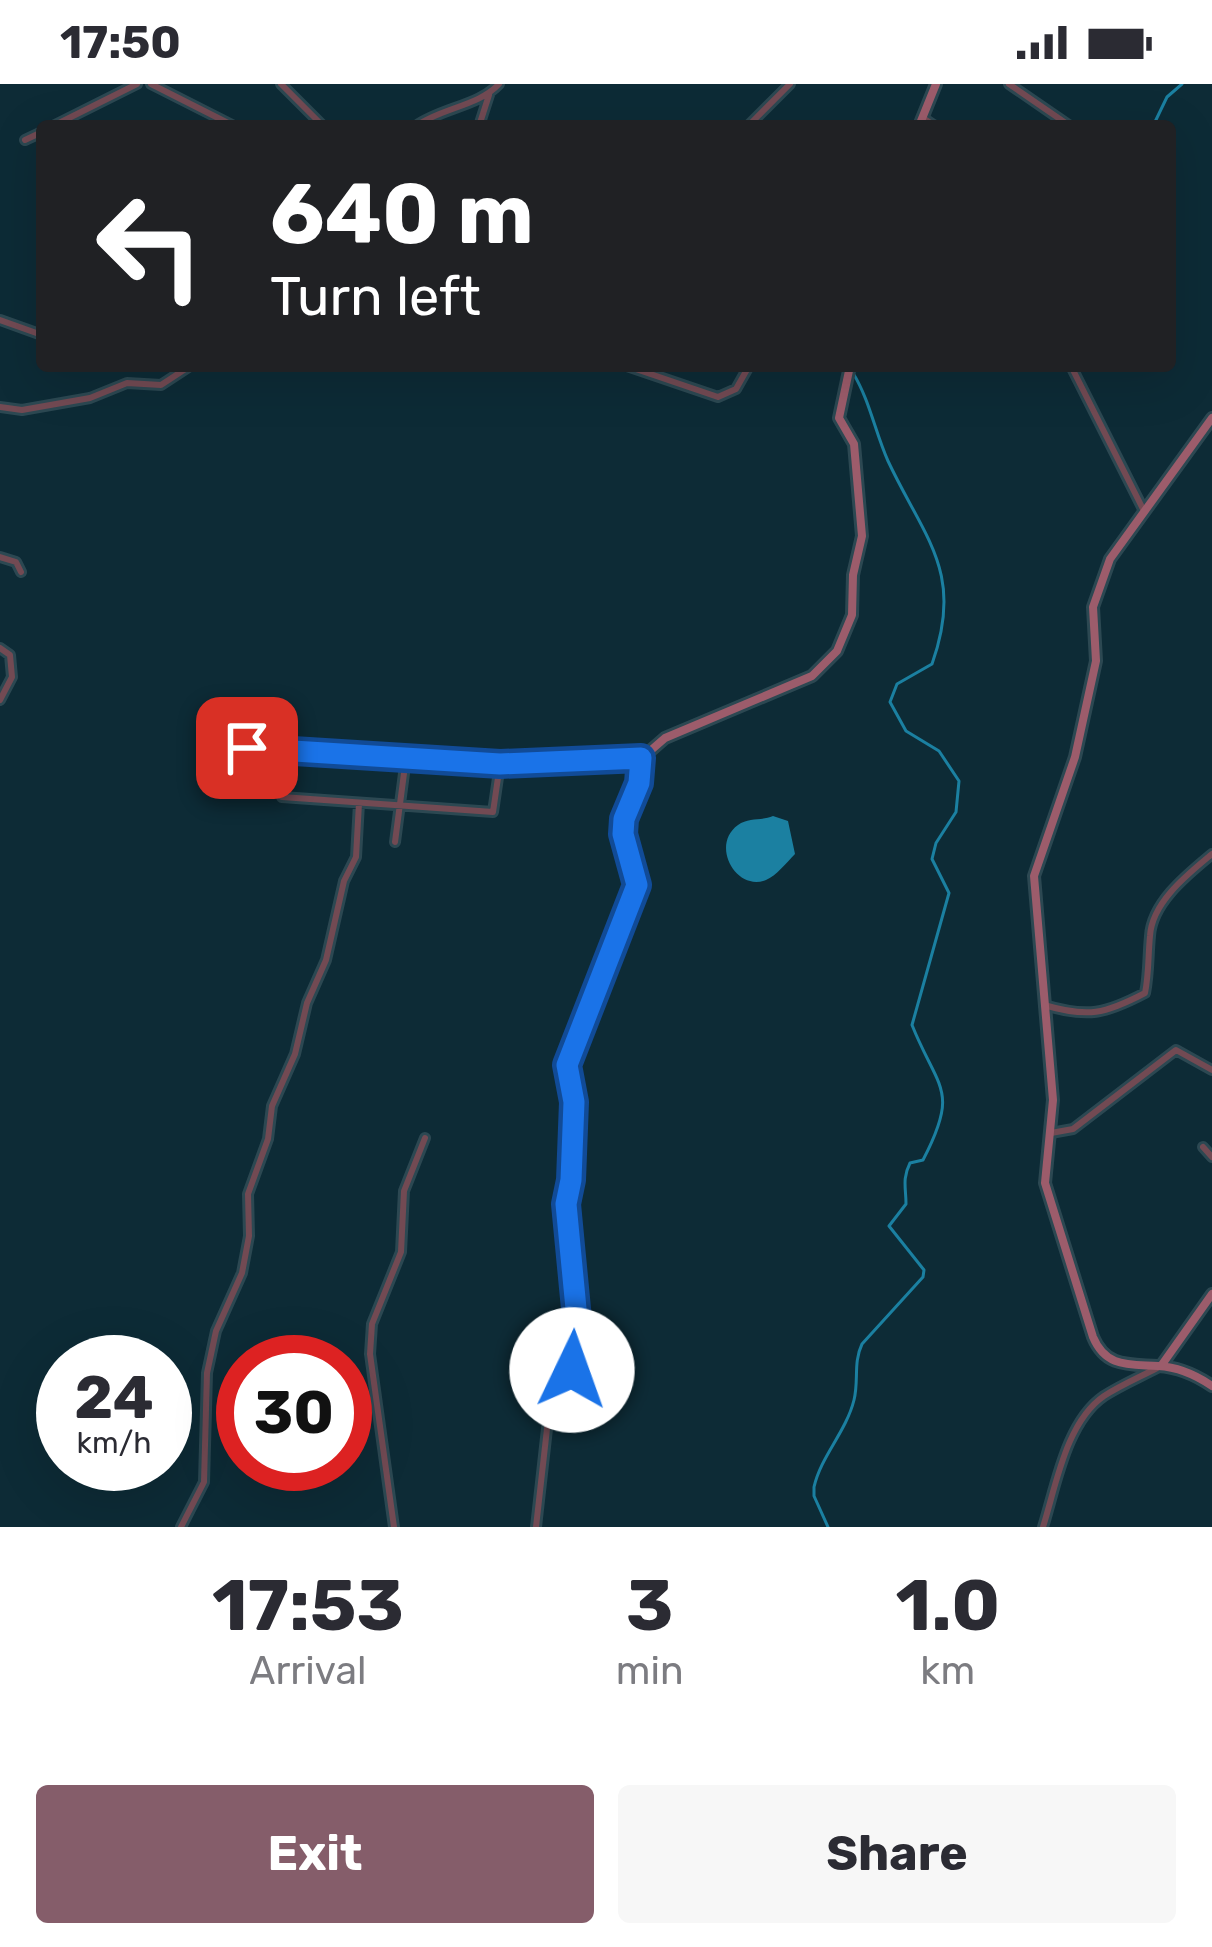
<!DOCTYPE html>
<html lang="en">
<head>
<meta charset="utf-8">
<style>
  body { margin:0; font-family:Rubik,sans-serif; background:#f7f7f7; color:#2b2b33; height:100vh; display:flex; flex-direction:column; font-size:45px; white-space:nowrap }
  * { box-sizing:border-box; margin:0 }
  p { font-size:39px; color:#7c7c81 }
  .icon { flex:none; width:66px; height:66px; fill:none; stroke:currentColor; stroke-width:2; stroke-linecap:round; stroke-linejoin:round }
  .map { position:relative; height:1443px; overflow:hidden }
  .side { display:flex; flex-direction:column; background:#fff; flex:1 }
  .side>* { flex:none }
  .top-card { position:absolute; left:36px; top:36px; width:1140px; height:252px; border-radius:12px; box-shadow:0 12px 48px #0002; background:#202124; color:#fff; overflow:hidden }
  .speed { position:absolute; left:36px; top:1251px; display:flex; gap:24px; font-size:60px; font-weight:700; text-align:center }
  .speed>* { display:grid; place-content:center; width:156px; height:156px; border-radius:50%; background:#fff; box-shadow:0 12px 48px #0002; line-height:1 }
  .speed small { font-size:30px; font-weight:400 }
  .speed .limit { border:18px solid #d22; background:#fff; color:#111 }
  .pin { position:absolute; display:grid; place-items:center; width:102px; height:102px; color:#fff; margin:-51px; border-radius:24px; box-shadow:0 6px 18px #0006 }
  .me { position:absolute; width:132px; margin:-66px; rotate:3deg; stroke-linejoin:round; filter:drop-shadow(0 0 9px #0008) }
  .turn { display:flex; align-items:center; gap:42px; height:252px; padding:0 36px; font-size:54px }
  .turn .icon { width:156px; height:156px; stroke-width:2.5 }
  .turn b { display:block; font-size:84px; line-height:102px }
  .eta { display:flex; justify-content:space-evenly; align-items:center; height:204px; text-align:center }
  .eta b { font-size:72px; font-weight:700; line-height:84px }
  .primary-button { display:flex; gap:24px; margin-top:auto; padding:24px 36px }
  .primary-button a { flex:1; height:138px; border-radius:12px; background:#855d6a; color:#fff; font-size:48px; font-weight:700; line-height:138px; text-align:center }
  .primary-button a+a { background:#f7f7f7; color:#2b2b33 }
  .status { display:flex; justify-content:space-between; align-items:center; height:84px; padding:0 60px; background:#fff; direction:ltr }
  .status svg { height:33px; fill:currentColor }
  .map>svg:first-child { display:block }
  .water { fill:#1b80a1 }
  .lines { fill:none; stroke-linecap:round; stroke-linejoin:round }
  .stream { stroke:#1b80a1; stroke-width:3 }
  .street-casing { stroke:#2c4852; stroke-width:12 }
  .secondary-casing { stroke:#2c4852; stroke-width:14 }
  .street { stroke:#724a53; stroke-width:6 }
  .secondary { stroke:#9c5c6b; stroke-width:8 }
  .route-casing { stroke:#114b97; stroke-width:30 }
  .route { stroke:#1a73e8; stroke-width:21 }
</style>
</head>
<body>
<div class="status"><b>17:50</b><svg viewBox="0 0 49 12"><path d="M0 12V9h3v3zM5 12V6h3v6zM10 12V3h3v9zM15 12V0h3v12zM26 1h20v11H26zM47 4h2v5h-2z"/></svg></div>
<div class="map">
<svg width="1212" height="1443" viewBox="0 0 1212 1443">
  <rect width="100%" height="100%" fill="#0d2b36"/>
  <path class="water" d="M773 732 788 737 795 770C787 778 776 792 766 796 736 808 710 761 738 741 749 733 762 737 773 732Z"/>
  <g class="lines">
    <path class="stream" d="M1153 42 1167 13 1182 0
      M828 1443 814 1412V1403C821 1372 846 1348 854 1316 859 1296 853 1279 862 1260L923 1193 924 1186 889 1142 906 1120C906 1104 902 1095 910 1079L923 1076C960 1005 938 1006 912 941L949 809 932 775 936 759 956 728 959 697 939 667 906 647 890 618 897 600 932 580C965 488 924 454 888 377 875 348 870 317 853 289"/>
    <g class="street-casing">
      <path id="street" d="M151 0 234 42
        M281 0 323 42
        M1009 0 1070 42
        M923 34 935 42
        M53 42 137 0
        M416 42C441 24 479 22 499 0
        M479 42 489 11
        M748 42 790 0
        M25 56 42 48
        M0 236 42 251
        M627 282 718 313 736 305 749 282
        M1071 282 1144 427
        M0 323 22 326 90 314 127 299 161 301 190 282
        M0 473 16 478 21 488
        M0 564 10 571 12 593 0 616
        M282 713 493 728 500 680
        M395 758 406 674
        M1044 921C1088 934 1105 930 1145 909 1149 889 1148 872 1150 852 1152 818 1188 790 1212 770
        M1051 1049 1073 1045 1176 966 1212 986
        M1203 1063 1212 1073
        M181 1443 204 1398 207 1289 216 1247 242 1189 249 1152 248 1110 268 1055 272 1022 295 970 307 919 326 876 344 797 356 773 359 719
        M394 1443 370 1270 372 1240 401 1168 404 1107 425 1054
        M536 1443 550 1318 572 1287 579 1256 566 1121 571 1096 574 1018 567 981 637 801 623 750 624 735 639 699 642 674
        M1043 1443C1056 1402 1066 1338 1104 1312 1121 1301 1140 1293 1157 1284"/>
    </g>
    <g class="secondary-casing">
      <path id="secondary" d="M919 42 936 0
        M1212 334 1110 475 1093 523 1096 577 1075 673 1034 792 1053 1016 1045 1099 1093 1253C1106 1284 1129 1280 1158 1282 1178 1283 1196 1291 1212 1302
        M247 664 500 680 642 674 665 654 812 592 837 567 852 531 853 491 862 452 854 360 839 334 850 282
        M1161 1282 1212 1210"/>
    </g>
    <use href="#street" class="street"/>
    <use href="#secondary" class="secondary"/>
  </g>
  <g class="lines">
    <g class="route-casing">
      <path id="route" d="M247 664 500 680 641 674 639 699 624 735 623 750 637 801 567 981 574 1018 571 1096 566 1120 579 1256 572 1286"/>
    </g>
    <use href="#route" class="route"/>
  </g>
</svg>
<div class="speed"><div>24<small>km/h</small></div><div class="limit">30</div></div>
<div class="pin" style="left:247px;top:664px;background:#d93025"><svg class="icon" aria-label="arrive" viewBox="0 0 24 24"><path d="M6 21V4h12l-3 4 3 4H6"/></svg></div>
<svg class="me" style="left:572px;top:1286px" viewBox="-20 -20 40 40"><circle r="19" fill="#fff"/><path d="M0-13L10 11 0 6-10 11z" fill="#1a73e8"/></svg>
<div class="top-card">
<div class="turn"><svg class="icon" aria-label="left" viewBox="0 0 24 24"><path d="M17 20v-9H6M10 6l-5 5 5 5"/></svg><div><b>640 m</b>Turn left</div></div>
</div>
</div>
<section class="side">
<div class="eta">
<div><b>17:53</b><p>Arrival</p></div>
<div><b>3</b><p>min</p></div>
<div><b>1.0</b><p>km</p></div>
</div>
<div class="primary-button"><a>Exit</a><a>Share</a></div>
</section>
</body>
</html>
